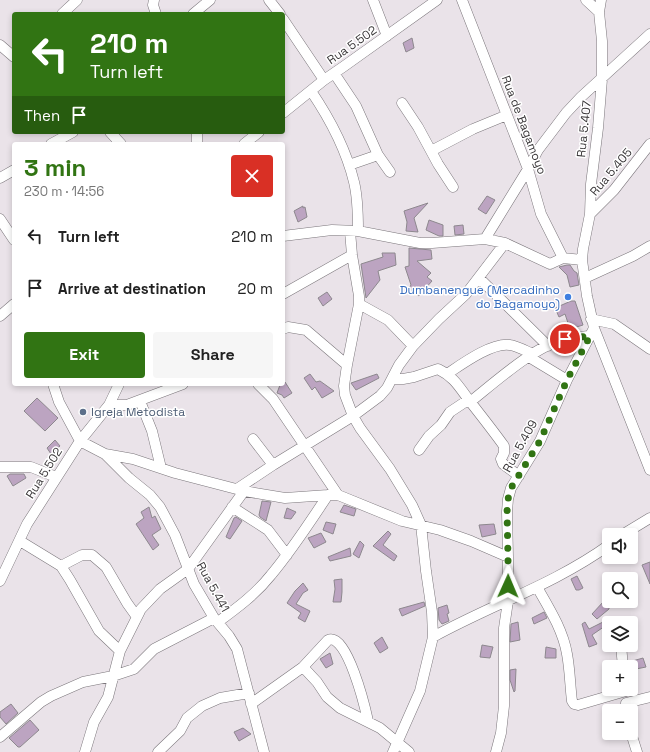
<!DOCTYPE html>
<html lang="en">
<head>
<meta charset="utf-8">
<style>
  body { margin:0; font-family:"Space Grotesk",sans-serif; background:#f6f6f6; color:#222; height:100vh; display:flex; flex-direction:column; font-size:15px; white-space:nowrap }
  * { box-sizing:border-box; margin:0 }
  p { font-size:13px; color:#767676 }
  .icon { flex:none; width:22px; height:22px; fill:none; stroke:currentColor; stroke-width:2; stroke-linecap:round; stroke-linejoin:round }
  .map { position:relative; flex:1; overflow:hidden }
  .details { position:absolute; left:12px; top:142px; width:273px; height:244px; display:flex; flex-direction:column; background:#fff; border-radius:4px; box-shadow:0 2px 6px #0003 }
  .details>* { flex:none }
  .hud { position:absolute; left:12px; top:12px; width:273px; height:122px; border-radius:4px; box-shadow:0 2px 6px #0003; background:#317413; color:#fff; overflow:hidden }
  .tools { position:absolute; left:602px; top:528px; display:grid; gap:8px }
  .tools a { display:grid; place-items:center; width:36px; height:36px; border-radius:4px; background:#fff; box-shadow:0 2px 6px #0003; font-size:20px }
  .pin { position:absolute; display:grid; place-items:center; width:34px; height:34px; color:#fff; margin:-17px; border:2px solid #fff; border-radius:50%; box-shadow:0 1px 4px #0007 }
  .me { position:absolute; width:44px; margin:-22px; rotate:1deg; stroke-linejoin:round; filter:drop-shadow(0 0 3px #0008) }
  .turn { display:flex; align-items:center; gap:14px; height:84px; padding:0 12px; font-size:18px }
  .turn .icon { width:52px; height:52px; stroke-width:2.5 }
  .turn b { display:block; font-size:28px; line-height:34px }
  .then { display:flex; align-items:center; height:38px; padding:0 12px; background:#0003; gap:8px; font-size:15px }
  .round { display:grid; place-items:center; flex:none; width:42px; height:42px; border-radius:4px; background:#f6f6f6 }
  .overview { display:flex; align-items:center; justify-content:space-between; height:68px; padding:0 12px }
  h1 { font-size:24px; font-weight:800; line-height:30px; color:#317413 }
  .action { display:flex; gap:8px; margin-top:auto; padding:8px 12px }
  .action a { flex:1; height:46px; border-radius:4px; background:#317413; color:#fff; font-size:16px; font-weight:800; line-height:46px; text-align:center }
  .action a+a { background:#f6f6f6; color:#222 }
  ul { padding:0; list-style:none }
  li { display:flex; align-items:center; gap:12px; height:52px; padding:0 12px }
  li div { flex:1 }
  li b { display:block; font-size:15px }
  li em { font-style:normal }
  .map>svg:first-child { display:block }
  .building { fill:#bca4c1; stroke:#8d888e }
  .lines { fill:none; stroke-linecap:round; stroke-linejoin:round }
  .minor-casing { stroke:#7b767b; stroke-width:11 }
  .minor { stroke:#fff; stroke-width:10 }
  .route { stroke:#317413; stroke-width:7; stroke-dasharray:0 12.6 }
  .shop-dot { fill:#3f7fe0; stroke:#fff; stroke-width:1.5 }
  .service-dot { fill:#5c6f8a; stroke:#fff; stroke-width:1.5 }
  .labels { text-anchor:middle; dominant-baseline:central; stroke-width:3; stroke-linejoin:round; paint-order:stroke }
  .street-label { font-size:12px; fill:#3a3739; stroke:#fff }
  .shop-label { font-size:12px; fill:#366cbe; stroke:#fff; text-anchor:end }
  .service-label { font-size:12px; fill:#4e5e75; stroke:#fff; text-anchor:start }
</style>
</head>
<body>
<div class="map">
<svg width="650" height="752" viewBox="0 0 650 752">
  <rect width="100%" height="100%" fill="#eae3e9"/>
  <path class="building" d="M412 38 414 48 406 52 403 43Z
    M487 196 495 200 486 214 478 209Z
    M428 203 414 218 418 232 406 231 407 222 404 211Z
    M303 206V208L305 207 307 217 298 222 294 211Z
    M429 220 443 225V236H439L426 230Z
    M463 225 464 234 455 235 454 226Z
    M409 248 431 250 432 259 417 261 431 273 427 277 432 281 424 290H425L419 296 409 288 411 285 405 267 409 266Z
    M382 253H395L396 265 378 271 380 280 366 298 361 264 383 257Z
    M567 265H570L574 271 577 273 579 285 570 287 567 275 559 267Z
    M327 292 332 299 323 306 318 298Z
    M571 301H575L583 325 570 329 565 314 559 317 555 308Z
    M310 374 316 382 320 381 334 391 322 398 315 387 312 390 304 378Z
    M377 374 379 378 356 390 351 383Z
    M285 382 292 393 284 398 282 395 277 393 280 385Z
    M37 398 58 418 45 431 24 411Z
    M55 440 60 446 51 454 47 448Z
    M10 474H24L26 478 13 486 7 476Z
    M262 501 271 502 266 521 260 517 259 515Z
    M344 505 356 509 354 516 340 512Z
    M149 507 152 518 155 516 161 529 152 535 159 545 153 550 136 524 144 518 141 512Z
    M287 508 296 512 291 519 284 518Z
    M236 517 242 521 230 539 226 537 234 518Z
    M326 522 336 524 333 534 323 530Z
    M494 524 496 534 482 537 479 525Z
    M388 531 391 534 383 545 397 556 394 561 373 546Z
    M321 533 326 542 314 548 308 538Z
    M360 541 364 545 359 558 353 554Z
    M350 548 351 556 330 561 328 557Z
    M650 562V584L642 565Z
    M577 576 583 588 579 590H576L571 579Z
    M342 579V592L341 602H333L335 589 334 580Z
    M303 583 308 590 303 593 296 604 310 611 305 622 298 618 301 613 287 603 295 591Z
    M604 601H609V609L597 619 592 614Z
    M424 602 425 606 402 616 399 609Z
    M447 605 449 613 447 614 449 621 442 624 439 620 438 608Z
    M544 612 547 618 534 624 532 618Z
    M518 622 520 640 510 642 511 624Z
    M585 622 589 629 603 622 605 626 592 635 597 644 589 647 582 624Z
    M382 637 388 648 380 653 374 643Z
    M482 645 493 647 490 658 480 657Z
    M546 647 556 649V658H545Z
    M330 653 333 664 326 668 320 659Z
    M643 658 646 667 631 670 629 662Z
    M516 669 515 691 514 692 510 680V670Z
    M11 704 18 713 6 724 0 717V712Z
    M30 720 39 730 20 747H18L9 738Z
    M243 728 251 734 239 741 234 732Z"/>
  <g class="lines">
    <g class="minor-casing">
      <path id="minor" d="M154 0 153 5 156 14
        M269 0 280 14
        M373 0 387 36
        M462 0 528 169 541 214 563 258
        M586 0 599 12
        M601 0 599 12 602 41V79L598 128 591 184 590 214 583 249 582 260 587 296 594 328 650 470
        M62 14 77 0
        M193 14 210 0
        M283 19 324 80
        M0 45 14 57
        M334 73 356 106 378 155 390 172
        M311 91C330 119 346 149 354 182 358 198 358 215 358 231
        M402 103 418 127 438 164 453 187
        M283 113 324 80 343 67 437 0
        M110 132 121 144
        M197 132V144
        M51 144 73 132
        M244 144 259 132
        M431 151 473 129 507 115
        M349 165 378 155
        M0 178 14 170
        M590 214 614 190 650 144
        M0 219 14 240
        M350 231 352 255 359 296V304L347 365 344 386 345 395 353 416 360 428 390 469 412 505 421 525 426 571 432 612 433 637 420 691 393 752
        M283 236 332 230 358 231 420 243H432L485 239 505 243 550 264 563 258 582 260
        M485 239 528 169 538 150 566 113 581 97 650 34
        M479 278 548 346
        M585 278 633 256 650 246
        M283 294 352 255
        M359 304 388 320 413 346
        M0 316 14 304
        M591 319 614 324 650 349
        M283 329 288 327 306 330 347 365
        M529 357 567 380
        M447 374C462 364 492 342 510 345 517 346 526 351 533 354
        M392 379H403L414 377 438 369C456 378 460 389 472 404 483 418 494 432 504 446V453L501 459 503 464 519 476
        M53 384 59 402 80 441 105 454 133 459 175 473 244 491 285 498 328 495H338L402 521 440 530 471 541 508 557
        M258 384 273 399 338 495
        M140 401 152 431 161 468
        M109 405H127L183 384
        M253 439 273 465
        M419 450 429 436 441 425 450 412 465 402H470C494 383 536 345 565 339 573 337 582 337 590 336
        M105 454 129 478 150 495 160 507 175 535 194 584 214 618 229 636 237 649 264 752
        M0 467H31L56 477
        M237 489 273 465 353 416 380 396 387 388 399 365 413 346 439 319 466 294 505 243
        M232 507 268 530 287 555
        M622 535 650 518
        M20 541 61 566 70 580 99 631 120 651
        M61 566 82 555H92L106 567 127 603 137 617
        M0 581 27 524 80 441 109 405 119 384
        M537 587C549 608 563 630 567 654 570 670 570 685 572 701L574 704 578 705 626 691
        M218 622C237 608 256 594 271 575 292 550 310 522 328 495
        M433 637C491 605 555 584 609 545
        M621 645 623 667
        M303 667 328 640C347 632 365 707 368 721
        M626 703 650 697
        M251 704 303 667 317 682 327 697 340 708 380 728 409 752
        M631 733 637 752
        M0 737 41 702 51 696 83 682 113 676 134 669 154 649 214 618
        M85 752 94 722 108 697 120 651 141 609 160 589 188 569 244 491
        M158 752 180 731 187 718 202 706 220 698 249 693
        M496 752 501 733 504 706V628L508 601V557L507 512 508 499 511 488 540 441 567 380 594 328"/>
    </g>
    <use href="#minor" class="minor"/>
  </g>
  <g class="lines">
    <path class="route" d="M508 586V557L507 512 508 499 511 488 540 441 567 380 590 336 565 339"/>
  </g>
  <circle class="shop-dot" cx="568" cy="297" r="4"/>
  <circle class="service-dot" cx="83" cy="412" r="4"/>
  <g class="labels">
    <g class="street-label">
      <text transform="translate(352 45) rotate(-35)">Rua 5.502</text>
      <text transform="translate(524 125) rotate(69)">Rua de Bagamoyo</text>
      <text transform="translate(584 129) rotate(-84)">Rua 5.407</text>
      <text transform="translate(611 172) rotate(-50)">Rua 5.405</text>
      <text transform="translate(520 446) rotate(-61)">Rua 5.409</text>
      <text transform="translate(44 473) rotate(-58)">Rua 5.502</text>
      <text transform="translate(213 587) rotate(61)">Rua 5.441</text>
    </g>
    <g class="shop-label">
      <text x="560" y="290">Dumbanengue (Mercadinho<tspan x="560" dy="14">do Bagamoyo)</tspan></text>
    </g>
    <g class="service-label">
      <text x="91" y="412">Igreja Metodista</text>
    </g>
  </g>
</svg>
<div class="tools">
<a><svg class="icon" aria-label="sound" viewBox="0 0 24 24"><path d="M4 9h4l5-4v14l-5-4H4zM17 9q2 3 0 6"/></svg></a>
<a><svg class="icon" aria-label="search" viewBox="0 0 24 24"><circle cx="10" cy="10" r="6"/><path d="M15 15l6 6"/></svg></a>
<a><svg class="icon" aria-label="layers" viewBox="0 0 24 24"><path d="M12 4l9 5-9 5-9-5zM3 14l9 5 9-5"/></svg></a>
<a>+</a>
<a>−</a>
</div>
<div class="pin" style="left:565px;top:339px;background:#d93025"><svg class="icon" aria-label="arrive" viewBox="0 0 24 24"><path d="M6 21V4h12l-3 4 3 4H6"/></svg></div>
<svg class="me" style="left:508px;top:586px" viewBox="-20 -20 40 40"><path d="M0-17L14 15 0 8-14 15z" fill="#317413" stroke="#fff" stroke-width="4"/></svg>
<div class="hud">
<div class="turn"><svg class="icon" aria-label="left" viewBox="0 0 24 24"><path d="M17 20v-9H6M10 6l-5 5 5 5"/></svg><div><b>210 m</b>Turn left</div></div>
<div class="then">Then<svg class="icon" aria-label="arrive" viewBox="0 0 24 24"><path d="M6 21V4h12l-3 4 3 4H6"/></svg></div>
</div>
<section class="details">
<div class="overview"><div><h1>3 min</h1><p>230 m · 14:56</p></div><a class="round" style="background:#d93025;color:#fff"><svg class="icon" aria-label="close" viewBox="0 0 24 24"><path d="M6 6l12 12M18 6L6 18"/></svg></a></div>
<ul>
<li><svg class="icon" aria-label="left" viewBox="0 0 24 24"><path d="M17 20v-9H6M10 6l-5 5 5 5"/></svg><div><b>Turn left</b></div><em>210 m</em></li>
<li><svg class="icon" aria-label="arrive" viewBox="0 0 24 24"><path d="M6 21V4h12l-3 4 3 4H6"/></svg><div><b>Arrive at destination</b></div><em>20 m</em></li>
</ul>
<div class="action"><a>Exit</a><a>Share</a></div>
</section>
</div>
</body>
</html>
